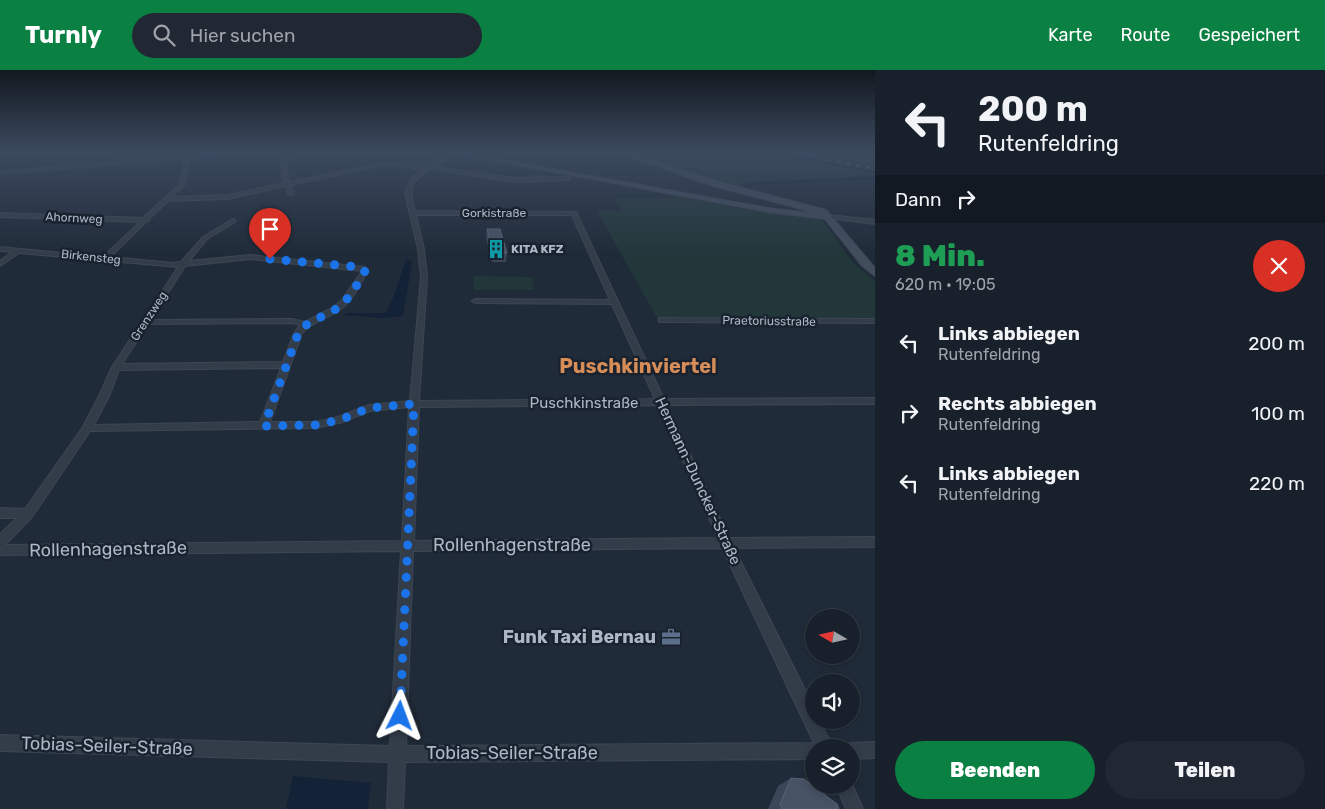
<!DOCTYPE html>
<html lang="de">
<head>
<meta charset="utf-8">
<style>
  body { margin:0; font-family:Rubik,sans-serif; background:#212833; color:#f1f3f6; height:100vh; display:flex; flex-direction:column; font-size:19px; white-space:nowrap }
  * { box-sizing:border-box; margin:0 }
  p { font-size:16px; color:#9fa3a9 }
  .icon { flex:none; width:28px; height:28px; fill:none; stroke:currentColor; stroke-width:2; stroke-linecap:round; stroke-linejoin:round }
  .map { position:relative; flex:1; overflow:hidden }
  .sheet { display:flex; flex-direction:column; background:#18202b; width:450px }
  .sheet>* { flex:none }
  .hud { background:#18202b; color:#f1f3f6; overflow:hidden }
  .needle { width:32px; rotate:279deg }
  .buttons { position:absolute; left:805px; top:539px; display:grid; gap:10px }
  .buttons a { display:grid; place-items:center; width:55px; height:55px; border-radius:50%; background:#18202b; box-shadow:0 2px 8px #0003,0 0 0 1px #363e47; font-size:25px }
  .pin { position:absolute; display:grid; place-items:center; width:42px; height:42px; color:#fff; margin:-51px -21px; border-radius:50% 50% 50% 0; rotate:-45deg; box-shadow:0 0 5px #0007 }
  .pin .icon { rotate:45deg }
  .me { position:absolute; width:55px; margin:-28px; rotate:3deg; stroke-linejoin:round; filter:drop-shadow(0 0 4px #0008) }
  .turn { display:flex; align-items:center; gap:18px; height:105px; padding:0 20px; font-size:22px }
  .turn .icon { width:65px; height:65px; stroke-width:2.5 }
  .turn b { display:block; font-size:35px; line-height:42px }
  .then { display:flex; align-items:center; height:48px; padding:0 20px; background:#0003; gap:10px; font-size:19px }
  .round { display:grid; place-items:center; flex:none; width:52px; height:52px; border-radius:26px; background:#212833 }
  .head { display:flex; align-items:center; justify-content:space-between; height:85px; padding:0 20px }
  h1 { font-size:30px; font-weight:800; line-height:38px; color:#1e9e55 }
  .action { display:flex; gap:10px; margin-top:auto; padding:10px 20px }
  .action a { flex:1; height:58px; border-radius:30px; background:#0b8043; color:#fff; font-size:20px; font-weight:800; line-height:58px; text-align:center }
  .action a+a { background:#212833; color:#f1f3f6 }
  ul { padding:0; list-style:none }
  li { display:flex; align-items:center; gap:15px; height:70px; padding:0 20px }
  li div { flex:1 }
  li b { display:block; font-size:19px }
  li em { font-style:normal }
  header { display:flex; align-items:center; gap:30px; box-sizing:border-box; height:70px; padding:0 25px; background:#0b8043; color:#fff }
  header strong { font-size:24px }
  nav { display:flex; gap:28px; margin-inline-start:auto; font-size:18px }
  .search { width:350px; height:45px; background:#212833; display:flex; align-items:center; gap:12px; box-sizing:border-box; padding:0 18px; border-radius:28px; color:#9fa3a9; font-size:19px }
  main { display:flex; flex:1; min-height:0 }
  .map>svg:first-child { display:block }
  .green { fill:#22373a }
  .water { fill:#132236 }
  .lines { fill:none; stroke-linecap:round; stroke-linejoin:round }
  .stream { stroke:#132236; stroke-width:2 }
  .street-casing { stroke:#3d4653; stroke-width:2 }
  .secondary-casing { stroke:#3d4653; stroke-width:2 }
  .street { fill:#333d49; fill-rule:evenodd }
  .secondary { fill:#414c5c; fill-rule:evenodd }
  .rail-casing { stroke:#556170; stroke-width:3 }
  .rail { stroke:#19222e; stroke-width:2; stroke-dasharray:5; stroke-linecap:butt }
  .wall { fill:#3b4758 }
  .building { fill:#475364; stroke:#576373 }
  .route { stroke:#1a73e8; stroke-width:9; stroke-dasharray:0 16.2 }
  .labels { text-anchor:middle; dominant-baseline:central; stroke-width:5; stroke-linejoin:round; paint-order:stroke }
  .far-street-label { font-size:12px; fill:#aeb7c6; stroke:#19222e }
  .far-poi-label { font-size:12px; font-weight:bold; fill:#aeb7c6; stroke:#19222e; text-anchor:start }
  .street-label { font-size:15px; fill:#aeb7c6; stroke:#19222e }
  .near-street-label { font-size:18px; fill:#aeb7c6; stroke:#19222e }
  .near-poi-label { font-size:18px; font-weight:bold; fill:#aeb7c6; stroke:#19222e; text-anchor:end }
  .district-label { font-size:20px; font-weight:bold; fill:#d68d58; stroke:#19222e }
</style>
</head>
<body>
<header>
<strong>Turnly</strong>
<div class="search"><svg class="icon" aria-label="search" viewBox="0 0 24 24"><circle cx="10" cy="10" r="6"/><path d="M15 15l6 6"/></svg>Hier suchen</div>
<nav><a>Karte</a><a>Route</a><a>Gespeichert</a></nav>
</header>
<main>
<div class="map">
<svg width="875" height="739" viewBox="0 0 875 739">
  <rect width="100%" height="100%" fill="#202b39"/>
  <path class="green" d="M626 81H765L875 103V105L746 112 737 117Z
    M797 81H875V96Z
    M614 128H684L754 141 822 150 853 193 875 211V248H657L597 141H623Z
    M473 206 532 207 534 220H474Z"/>
  <path class="water" d="M406 189 412 192 403 246 381 248 344 245 347 243H385L393 228Z
    M293 706 371 713 368 739H286Z"/>
  <g class="lines">
    <path class="stream" d="M768 81 875 102
      M742 119 749 114 875 108"/>
    <g class="street-casing">
      <path id="street" d="M124 81H128L123 91 246 81H259L189 88 185 114 171 127 228 125 285 113C281 101 280 92 286 81H290L286 97 289 112 383 93 428 96 453 81H457L434 97 514 108 571 107 569 110 514 112 430 99C409 113 409 118 415 141L576 142 664 329 875 328V334L667 335 729 468 875 467V477L734 478 814 638V650H819L833 678H814V689L405 692 403 739H387L389 692 0 681V665L390 676 401 481 0 485V464L17 448H0V438L25 439 83 357 100 324 112 297 178 197 19 183 0 196V191L12 182 0 181V177L103 187 140 152 0 147V143L143 148 180 114 185 89 0 104V102L118 91ZM383 95 425 99 412 107 405 123 418 179 421 207 410 331 369 335 338 347 316 352H270L302 263C311 252 326 249 338 241 353 231 359 215 368 201L365 197 250 185 189 191 207 169 235 152V150L233 149 203 167 181 192 173 193 110 187 146 152 149 151V149L168 131 228 129 286 116 288 124 291 126 294 124 290 115ZM416 145H572L610 230 476 229 472 231 476 233 612 234 655 329 419 331 427 207 424 179ZM250 189 362 201 341 231 332 238 305 252 292 249 151 250 185 196ZM292 253 300 255 294 263 283 292 122 294 148 254ZM281 298 260 352 94 355 110 324 119 300ZM658 335 718 468 414 471 419 337ZM409 337 402 471 5 475 32 447 90 361 316 358 343 352 370 341ZM722 478 814 673 406 676 413 481Z
        M829 145 875 150V154L827 148V146Z
        M659 248 875 249V253L662 252H659Z
        M875 672V688L851 689V678H845V675L851 673Z
        M851 712 863 739H846L836 715H851Z"/>
    </g>
    <g class="secondary-casing">
      <path id="secondary" d="M441 81H452L768 138 820 144 710 115 615 81H623L716 111 826 140 875 198V206L862 196 825 149 768 142Z"/>
    </g>
    <use href="#street" class="street"/>
    <use href="#secondary" class="secondary"/>
    <g class="rail-casing">
      <path id="rail" d="M782 81 875 99"/>
    </g>
    <use href="#rail" class="rail"/>
  </g>
  <path class="wall" d="M487 159 507 183 506 192H492L486 167Z
    M791 708 839 739H768L778 716Z"/>
  <path class="building" d="M487 159H500L507 183 493 184Z
    M791 708 804 709 837 734 839 739H782L780 734Z"/>
  <linearGradient id="sky" x2="0" y2="1"><stop stop-color="#12181f"/><stop offset="0.44" stop-color="#3c4a5f"/><stop offset="1" stop-color="#3c4a5f" stop-opacity="0"/></linearGradient>
  <rect width="875" height="184" fill="url(#sky)"/>
  <g class="lines">
    <path class="route" d="M270 189 359 197 365 201C358 213 351 227 340 236 326 248 308 248 298 264L264 356 316 355 340 350 369 338 414 334 400 646"/>
  </g>
  <defs>
    <g id="building-bare" transform="scale(1.5)"><path d="M-4-6H4V6H1V3H-1V6H-4ZM-2.5-4.3h1.7v1.8h-1.7ZM.8-4.3h1.7v1.8H.8ZM-2.5-1h1.7V.8h-1.7ZM.8-1h1.7V.8H.8Z" fill="#0f9aa8" stroke="#19222e" stroke-width="2.5" paint-order="stroke"/></g>
    <g id="office-bare" transform="scale(1.5)"><path d="M-6-3h4V-5.5h4V-3h4V5H-6ZM-1-4.5V-3h2v-1.5ZM-6 0V1H6V0Z" fill="#5c6f8a" stroke="#19222e" stroke-width="2.5" paint-order="stroke"/></g>
  </defs>
  <g fill-rule="evenodd">
    <use href="#building-bare" x="496" y="179"/>
    <use href="#office-bare" x="671" y="567"/>
  </g>
  <g class="labels">
    <g class="far-street-label">
      <text x="494" y="143">Gorkistraße</text>
      <text transform="translate(74 148) rotate(3)">Ahornweg</text>
      <text transform="translate(91 187) rotate(6)">Birkensteg</text>
      <text transform="translate(149 246) rotate(-57)">Grenzweg</text>
      <text transform="translate(769 251) rotate(1)">Praetoriusstraße</text>
    </g>
    <g class="far-poi-label">
      <text x="511" y="179">KITA KFZ</text>
    </g>
    <g class="street-label">
      <text x="584" y="333">Puschkinstraße</text>
      <text transform="translate(698 411) rotate(65)">Hermann-Duncker-Straße</text>
    </g>
    <g class="near-street-label">
      <text x="512" y="475">Rollenhagenstraße</text>
      <text transform="translate(108 479) rotate(-1)">Rollenhagenstraße</text>
      <text transform="translate(107 676) rotate(2)">Tobias-Seiler-Straße</text>
      <text x="512" y="683">Tobias-Seiler-Straße</text>
    </g>
    <g class="near-poi-label">
      <text x="656" y="567">Funk Taxi Bernau</text>
    </g>
    <g class="district-label">
      <text x="638" y="296">Puschkinviertel</text>
    </g>
  </g>
</svg>
<div class="buttons">
<a><svg class="needle" viewBox="-14 -14 28 28"><path d="M0-13l5 13h-10z" fill="#e53935"/><path d="M0 13l5-13h-10z" fill="#9fa3a9"/></svg></a>
<a><svg class="icon" aria-label="sound" viewBox="0 0 24 24"><path d="M4 9h4l5-4v14l-5-4H4zM17 9q2 3 0 6"/></svg></a>
<a><svg class="icon" aria-label="layers" viewBox="0 0 24 24"><path d="M12 4l9 5-9 5-9-5zM3 14l9 5 9-5"/></svg></a>
</div>
<div class="pin" style="left:270px;top:189px;background:#d93025"><svg class="icon" aria-label="arrive" viewBox="0 0 24 24"><path d="M6 21V4h12l-3 4 3 4H6"/></svg></div>
<svg class="me" style="left:400px;top:646px" viewBox="-20 -20 40 40"><path d="M0-17L14 15 0 8-14 15z" fill="#1a73e8" stroke="#fff" stroke-width="4"/></svg>
</div>
<section class="sheet">
<div class="hud">
<div class="turn"><svg class="icon" aria-label="left" viewBox="0 0 24 24"><path d="M17 20v-9H6M10 6l-5 5 5 5"/></svg><div><b>200 m</b>Rutenfeldring</div></div>
<div class="then">Dann<svg class="icon" aria-label="right" viewBox="0 0 24 24"><path d="M7 20v-9h11M14 6l5 5-5 5"/></svg></div>
</div>
<div class="head"><div><h1>8 Min.</h1><p>620 m · 19:05</p></div><a class="round" style="background:#d93025;color:#fff"><svg class="icon" aria-label="close" viewBox="0 0 24 24"><path d="M6 6l12 12M18 6L6 18"/></svg></a></div>
<ul>
<li><svg class="icon" aria-label="left" viewBox="0 0 24 24"><path d="M17 20v-9H6M10 6l-5 5 5 5"/></svg><div><b>Links abbiegen</b><p>Rutenfeldring</p></div><em>200 m</em></li>
<li><svg class="icon" aria-label="right" viewBox="0 0 24 24"><path d="M7 20v-9h11M14 6l5 5-5 5"/></svg><div><b>Rechts abbiegen</b><p>Rutenfeldring</p></div><em>100 m</em></li>
<li><svg class="icon" aria-label="left" viewBox="0 0 24 24"><path d="M17 20v-9H6M10 6l-5 5 5 5"/></svg><div><b>Links abbiegen</b><p>Rutenfeldring</p></div><em>220 m</em></li>
</ul>
<div class="action"><a>Beenden</a><a>Teilen</a></div>
</section>
</main>
</body>
</html>
